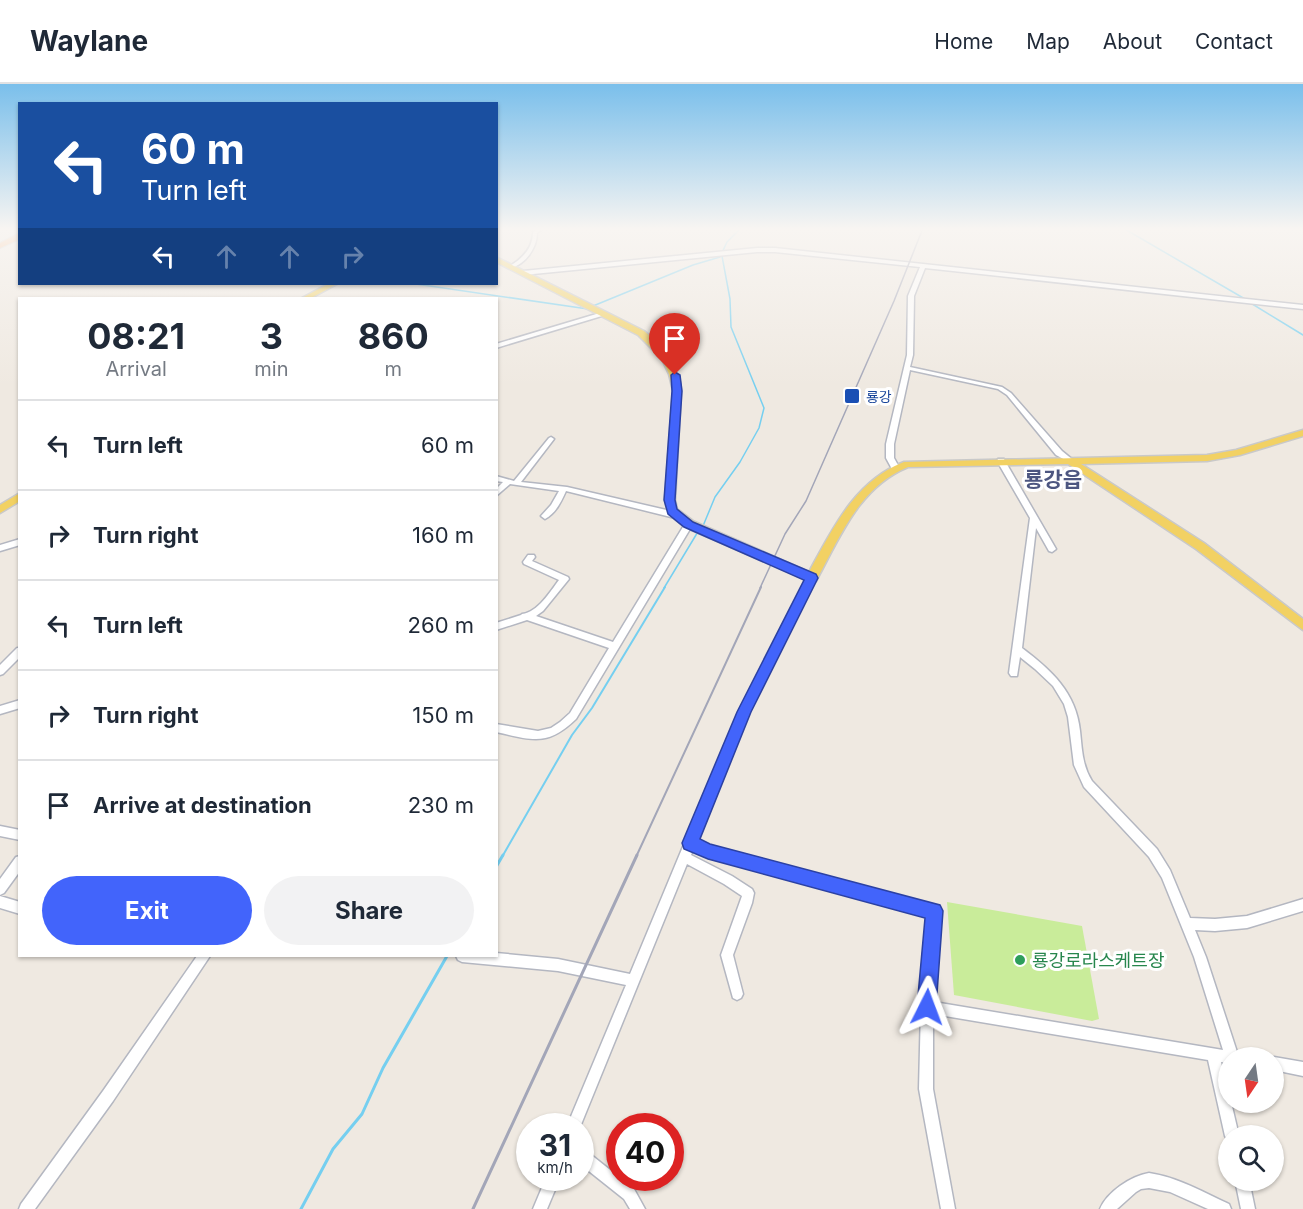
<!DOCTYPE html>
<html lang="en">
<head>
<meta charset="utf-8">
<style>
  body { margin:0; font-family:Inter,"Noto Sans KR",sans-serif; background:#f2f2f3; color:#1f2937; height:100vh; display:flex; flex-direction:column; font-size:22px; white-space:nowrap }
  * { box-sizing:border-box; margin:0 }
  p { font-size:20px; color:#747a83 }
  .icon { flex:none; width:33px; height:33px; fill:none; stroke:currentColor; stroke-width:2; stroke-linecap:round; stroke-linejoin:round }
  .map { position:relative; flex:1; overflow:hidden }
  .sheet { position:absolute; left:18px; top:213px; width:480px; height:660px; display:flex; flex-direction:column; background:#fff; border-radius:0px; box-shadow:0 2px 4px #0004 }
  .sheet>* { flex:none }
  .banner { position:absolute; left:18px; top:18px; width:480px; height:183px; border-radius:0px; box-shadow:0 2px 4px #0004; background:#1a4fa0; color:#fff; overflow:hidden }
  .needle { width:39px; rotate:193deg }
  .controls { position:absolute; left:1218px; top:963px; display:grid; gap:12px }
  .controls a { display:grid; place-items:center; width:66px; height:66px; border-radius:50%; background:#fff; box-shadow:0 2px 4px #0004; font-size:30px }
  .speed { position:absolute; left:516px; top:1029px; display:flex; gap:12px; font-size:30px; font-weight:700; text-align:center }
  .speed>* { display:grid; place-content:center; width:78px; height:78px; border-radius:50%; background:#fff; box-shadow:0 2px 4px #0004; line-height:1 }
  .speed small { font-size:15px; font-weight:400 }
  .speed .limit { border:9px solid #d22; background:#fff; color:#111 }
  .pin { position:absolute; display:grid; place-items:center; width:51px; height:51px; color:#fff; margin:-62px -26px; border-radius:50% 50% 50% 0; rotate:-45deg; box-shadow:0 0 6px #0007 }
  .pin .icon { rotate:45deg }
  .me { position:absolute; width:66px; margin:-33px; rotate:3deg; stroke-linejoin:round; filter:drop-shadow(0 0 4px #0008) }
  .turn { display:flex; align-items:center; gap:21px; height:126px; padding:0 24px; font-size:27px }
  .turn .icon { width:78px; height:78px; stroke-width:2.5 }
  .turn b { display:block; font-size:42px; line-height:51px }
  .lanes { display:flex; align-items:center; height:57px; padding:0 24px; background:#0003; justify-content:center; gap:30px; direction:ltr }
  .lanes .off { opacity:.35 }
  .eta { display:flex; justify-content:space-evenly; align-items:center; height:102px; text-align:center }
  .eta b { font-size:36px; font-weight:700; line-height:42px }
  .cta { display:flex; gap:12px; margin-top:auto; padding:12px 24px }
  .cta a { flex:1; height:69px; border-radius:36px; background:#4264fb; color:#fff; font-size:24px; font-weight:700; line-height:69px; text-align:center }
  .cta a+a { background:#f2f2f3; color:#1f2937 }
  ul { padding:0; list-style:none }
  li { display:flex; align-items:center; gap:18px; height:90px; padding:0 24px; border-top:2px solid #e0e1e3 }
  li div { flex:1 }
  li b { display:block; font-size:22px }
  li em { font-style:normal }
  header { display:flex; align-items:center; gap:36px; box-sizing:border-box; height:84px; padding:0 30px; background:#fff; border-bottom:2px solid #e0e1e3 }
  header strong { font-size:28px }
  nav { display:flex; gap:33px; margin-inline-start:auto; font-size:21px }
  .map>svg:first-child { display:block }
  .pitch { fill:#c9ec9a }
  .lines { fill:none; stroke-linecap:round; stroke-linejoin:round }
  .stream-far2 { stroke:#75cff0; stroke-width:1.5 }
  .stream-far1 { stroke:#75cff0; stroke-width:2 }
  .stream { stroke:#75cff0; stroke-width:3 }
  .minor-casing { stroke:#b4b7c1; stroke-width:3 }
  .major-casing { stroke:#c9c9c9; stroke-width:3 }
  .highway-casing { stroke:#c9c9c9; stroke-width:2 }
  .minor { fill:#fff; fill-rule:evenodd }
  .major { fill:#f2d163; fill-rule:evenodd }
  .highway { fill:#ffa35c; fill-rule:evenodd }
  .rail-far2 { stroke:#a3a6b8; stroke-width:1.5 }
  .rail-far1 { stroke:#a3a6b8; stroke-width:2 }
  .rail { stroke:#a3a6b8; stroke-width:3 }
  .route { fill:#4264fb; stroke:#2b41a3; stroke-width:1.5 }
  .transit-dot { fill:#1a4fb4; stroke:#fff; stroke-width:2 }
  .leisure-dot { fill:#2e9e5b; stroke:#fff; stroke-width:2 }
  .labels { text-anchor:middle; dominant-baseline:central; stroke-width:6; stroke-linejoin:round; paint-order:stroke }
  .far-transit-label { font-size:14px; fill:#164399; stroke:#fff; text-anchor:start }
  .near-leisure-label { font-size:18px; fill:#27864d; stroke:#fff; text-anchor:start }
  .district-label { font-size:21px; font-weight:bold; fill:#4d5680; stroke:#fff }
</style>
</head>
<body>
<header>
<strong>Waylane</strong>
<nav><a>Home</a><a>Map</a><a>About</a><a>Contact</a></nav>
</header>
<div class="map">
<svg width="1303" height="1125" viewBox="0 0 1303 1125">
  <rect width="100%" height="100%" fill="#efe9e1"/>
  <path class="pitch" d="M947 818 1082 842 1099 935 1092 937 954 911Z"/>
  <g class="lines">
    <path class="stream-far2" d="M1123 144 1245 215
      M416 200 588 225
      M1249 218 1303 251
      M593 222 693 181 720 173 727 158 741 144
      M703 442 715 413 740 378 759 344 764 324 731 243 730 215 722 172
      M664 504 699 446"/>
    <path class="stream-far1" d="M502 773 572 651 592 624 665 503"/>
    <path class="stream" d="M496 783 503 771
      M301 1125 333 1065 362 1030 383 984 447 872"/>
    <g class="minor-casing">
      <path id="minor" d="M496 144H502L496 147Z
        M538 144H543L537 149C537 164 525 181 510 184V182C523 174 533 164 533 148Z
        M757 164H775L1303 221V225L925 184 914 212 913 271 910 283 1002 303 1011 309 1062 367 1073 376 1069 378 1056 371 1007 311 998 305 910 286 894 360V374L899 383 895 385H892L886 374V360L907 271 908 212 920 183 775 168H757L523 191 520 189 523 187Z
        M603 228 606 230 605 231 496 264V260Z
        M551 353 554 355 521 398 567 403 675 428 678 429 679 431 678 433 675 434 566 407C561 418 556 429 545 435L541 432 551 421 559 407 510 400 496 412V405L503 398 496 397V392L514 397 549 354Z
        M998 375H1004L1005 377 1056 465 1052 468 1049 467 1036 444 1022 564C1051 586 1076 608 1080 647 1082 665 1082 681 1092 697L1157 765 1170 786 1190 834 1215 835 1247 832 1303 815V827L1247 844 1215 847 1195 846 1206 873 1237 968 1240 969 1241 974H1228V979L1221 978 1228 1008V1018H1231L1239 1052H1228V1057L1225 1052 1208 976 933 930V1005L955 1125H941L919 1005 921 923 928 831 708 772 693 766 691 771 732 792 752 805 754 809 752 819 733 871 743 910 741 914 737 916 733 914 721 871 742 812 724 800 687 780 580 1043 567 1042 626 901 558 887 462 878 458 876 456 872H496V869L558 875 630 890 739 628 808 494 812 491 816 494 749 628 697 757 709 762 938 823 940 827 934 918 1223 966 1194 873 1162 794 1149 773 1084 703 1074 681 1068 633 1064 620 1053 602 1035 585 1020 573 1017 592H1011L1009 589 1030 434 997 377Z
        M689 437 693 440 576 635C547 663 533 656 496 648V640L538 647 551 644 560 638 570 629 609 564 527 536 496 546V539L521 531 522 530C538 528 550 508 559 496L524 480 523 478 528 471H534L535 473 532 477 568 493 569 495 543 527 536 532 613 558 686 438Z
        M20 455V461L0 467V461Z
        M17 564H20V573L3 590 0 591V581Z
        M20 616V624L0 630V622Z
        M0 742 20 746V756L0 752Z
        M20 772V787L4 809 0 811V795L16 773Z
        M0 812 20 818V830L0 824Z
        M197 872H210L113 1017 35 1125H19L21 1120 103 1007Z
        M1274 973 1303 978V992L1274 986Z
        M580 1064 585 1066 634 1105 645 1125H630L624 1115 580 1080Z
        M1149 1089C1177 1093 1203 1108 1229 1120L1231 1125H1208L1170 1108 1149 1104 1141 1105 1136 1108 1117 1125H1100C1107 1108 1131 1092 1149 1089Z
        M546 1094H560L547 1125H533Z
        M1235 1096H1249L1255 1125H1241Z"/>
    </g>
    <g class="major-casing">
      <path id="major" d="M496 173 644 247 658 259 669 273 680 298 681 307 675 416 677 425 693 437 809 488C833 444 855 397 904 378L1207 371 1236 366 1303 346V352L1240 371 1207 377 1081 380 1204 459 1303 535V546L1196 465 1068 380 908 383C859 403 840 453 816 497L812 498 685 443 668 429 665 416 673 307 669 290 662 275 638 251 496 178Z
        M328 200H337L311 214H302Z
        M20 409V417L0 429V421Z"/>
    </g>
    <g class="highway-casing">
      <path id="highway" d="M17 150H20V155L0 164V159Z"/>
    </g>
    <use href="#minor" class="minor"/>
    <use href="#major" class="major"/>
    <use href="#highway" class="highway"/>
    <path class="rail-far2" d="M760 504 785 450 806 417 894 217 923 144"/>
    <path class="rail-far1" d="M636 773 761 503"/>
    <path class="rail" d="M473 1125 637 771"/>
  </g>
  <linearGradient id="sky" x2="0" y2="1"><stop stop-color="#7abfeb"/><stop offset="0.48" stop-color="#f8f5f2"/><stop offset="1" stop-color="#f8f5f2" stop-opacity="0"/></linearGradient>
  <rect width="1303" height="302" fill="url(#sky)"/>
  <path class="route" d="M675 288 680 291 682 307 675 416 677 425 693 438 816 490 818 494 751 628 700 755 710 760 940 821 943 827 936 923 933 930 927 933 920 930 917 923 925 834 708 775 684 765 682 759 737 628 804 496 684 443 668 430 664 416 672 307 671 291Z"/>
  <rect class="transit-dot" x="844" y="304" width="16" height="16" rx="3"/>
  <circle class="leisure-dot" cx="1020" cy="876" r="6"/>
  <g class="labels">
    <g class="far-transit-label">
      <text x="866" y="312">룡강</text>
    </g>
    <g class="near-leisure-label">
      <text x="1032" y="876">룡강로라스케트장</text>
    </g>
    <g class="district-label">
      <text x="1053" y="395">룡강읍</text>
    </g>
  </g>
</svg>
<div class="controls">
<a><svg class="needle" viewBox="-14 -14 28 28"><path d="M0-13l5 13h-10z" fill="#e53935"/><path d="M0 13l5-13h-10z" fill="#747a83"/></svg></a>
<a><svg class="icon" aria-label="search" viewBox="0 0 24 24"><circle cx="10" cy="10" r="6"/><path d="M15 15l6 6"/></svg></a>
</div>
<div class="speed"><div>31<small>km/h</small></div><div class="limit">40</div></div>
<div class="pin" style="left:675px;top:291px;background:#d93025"><svg class="icon" aria-label="arrive" viewBox="0 0 24 24"><path d="M6 21V4h12l-3 4 3 4H6"/></svg></div>
<svg class="me" style="left:927px;top:923px" viewBox="-20 -20 40 40"><path d="M0-17L14 15 0 8-14 15z" fill="#4264fb" stroke="#fff" stroke-width="4"/></svg>
<div class="banner">
<div class="turn"><svg class="icon" aria-label="left" viewBox="0 0 24 24"><path d="M17 20v-9H6M10 6l-5 5 5 5"/></svg><div><b>60 m</b>Turn left</div></div>
<div class="lanes"><svg class="icon" aria-label="left" viewBox="0 0 24 24"><path d="M17 20v-9H6M10 6l-5 5 5 5"/></svg><svg class="icon off" aria-label="ahead" viewBox="0 0 24 24"><path d="M12 20V5M6 11l6-6 6 6"/></svg><svg class="icon off" aria-label="ahead" viewBox="0 0 24 24"><path d="M12 20V5M6 11l6-6 6 6"/></svg><svg class="icon off" aria-label="right" viewBox="0 0 24 24"><path d="M7 20v-9h11M14 6l5 5-5 5"/></svg></div>
</div>
<section class="sheet">
<div class="eta">
<div><b>08:21</b><p>Arrival</p></div>
<div><b>3</b><p>min</p></div>
<div><b>860</b><p>m</p></div>
</div>
<ul>
<li><svg class="icon" aria-label="left" viewBox="0 0 24 24"><path d="M17 20v-9H6M10 6l-5 5 5 5"/></svg><div><b>Turn left</b></div><em>60 m</em></li>
<li><svg class="icon" aria-label="right" viewBox="0 0 24 24"><path d="M7 20v-9h11M14 6l5 5-5 5"/></svg><div><b>Turn right</b></div><em>160 m</em></li>
<li><svg class="icon" aria-label="left" viewBox="0 0 24 24"><path d="M17 20v-9H6M10 6l-5 5 5 5"/></svg><div><b>Turn left</b></div><em>260 m</em></li>
<li><svg class="icon" aria-label="right" viewBox="0 0 24 24"><path d="M7 20v-9h11M14 6l5 5-5 5"/></svg><div><b>Turn right</b></div><em>150 m</em></li>
<li><svg class="icon" aria-label="arrive" viewBox="0 0 24 24"><path d="M6 21V4h12l-3 4 3 4H6"/></svg><div><b>Arrive at destination</b></div><em>230 m</em></li>
</ul>
<div class="cta"><a>Exit</a><a>Share</a></div>
</section>
</div>
</body>
</html>
